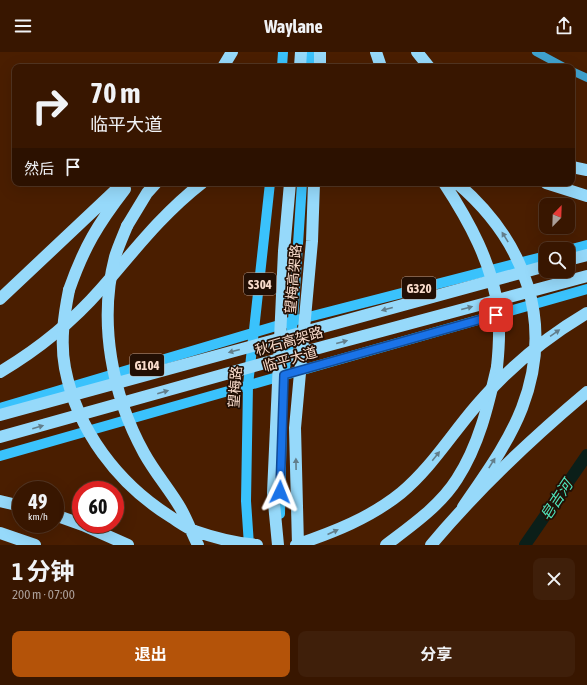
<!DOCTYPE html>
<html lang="zh">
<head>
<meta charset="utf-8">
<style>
  body { margin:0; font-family:"Asap Condensed","Noto Sans SC",sans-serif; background:#3f1f0a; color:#f1f3f6; height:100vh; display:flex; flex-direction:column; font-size:15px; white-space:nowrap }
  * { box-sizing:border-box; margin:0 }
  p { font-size:13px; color:#ab9f99 }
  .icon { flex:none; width:22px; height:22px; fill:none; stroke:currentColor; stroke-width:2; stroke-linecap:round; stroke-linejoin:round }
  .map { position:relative; height:493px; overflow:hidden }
  .panel { display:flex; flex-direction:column; background:#381600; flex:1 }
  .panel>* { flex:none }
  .hud { position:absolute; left:12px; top:12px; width:563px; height:122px; border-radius:8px; box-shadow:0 4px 16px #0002,0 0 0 1px #523522; background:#381600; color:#f1f3f6; overflow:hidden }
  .needle { width:26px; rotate:23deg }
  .controls { position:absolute; left:539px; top:146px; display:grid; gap:8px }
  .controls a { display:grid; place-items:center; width:36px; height:36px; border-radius:8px; background:#381600; box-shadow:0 4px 16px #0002,0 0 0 1px #523522; font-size:20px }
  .speed { position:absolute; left:12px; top:429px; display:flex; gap:8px; font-size:20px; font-weight:700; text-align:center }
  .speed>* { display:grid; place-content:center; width:52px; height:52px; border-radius:50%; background:#381600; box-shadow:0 4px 16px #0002,0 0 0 1px #523522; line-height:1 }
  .speed small { font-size:10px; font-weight:400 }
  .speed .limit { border:6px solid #d22; background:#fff; color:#111 }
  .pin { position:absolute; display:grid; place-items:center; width:34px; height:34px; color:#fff; margin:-17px; border-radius:8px; box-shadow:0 2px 6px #0006 }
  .me { position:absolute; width:44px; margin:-22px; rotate:2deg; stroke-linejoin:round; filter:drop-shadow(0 0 3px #0008) }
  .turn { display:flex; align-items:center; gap:14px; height:84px; padding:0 12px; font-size:18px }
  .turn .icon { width:52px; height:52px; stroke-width:2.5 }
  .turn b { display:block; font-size:28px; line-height:34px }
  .then { display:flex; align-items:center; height:38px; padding:0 12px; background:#0003; gap:8px; font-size:15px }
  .round { display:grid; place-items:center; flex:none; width:42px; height:42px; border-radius:8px; background:#3f1f0a }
  .overview { display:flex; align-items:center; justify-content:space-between; height:68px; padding:0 12px }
  h1 { font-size:24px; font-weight:700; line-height:30px }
  .button { display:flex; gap:8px; margin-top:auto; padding:8px 12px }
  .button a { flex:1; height:46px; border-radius:8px; background:#b45309; color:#fff; font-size:16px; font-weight:700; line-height:46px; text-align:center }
  .button a+a { background:#3f1f0a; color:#f1f3f6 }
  header { display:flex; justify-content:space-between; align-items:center; height:52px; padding:0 12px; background:#381600; font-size:18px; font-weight:700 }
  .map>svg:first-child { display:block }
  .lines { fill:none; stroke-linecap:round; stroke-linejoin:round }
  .canal { stroke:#0b1f19; stroke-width:12 }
  .secondary { stroke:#40a2ce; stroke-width:8 }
  .primary { stroke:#3ac2fc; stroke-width:10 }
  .highway { stroke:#96d9fa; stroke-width:12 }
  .highway-bridge { stroke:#96d9fa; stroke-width:12 }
  .oneway { fill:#627e8b }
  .route-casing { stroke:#114b97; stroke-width:10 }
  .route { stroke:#1a73e8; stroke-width:7 }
  .labels { text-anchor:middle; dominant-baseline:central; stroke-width:3.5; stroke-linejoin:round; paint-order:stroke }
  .shield { fill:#220f04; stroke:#b89e90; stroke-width:1 }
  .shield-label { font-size:13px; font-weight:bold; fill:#f9dccc }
  .street-label { font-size:14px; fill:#f9dccc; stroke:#220f04 }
  .water-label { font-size:15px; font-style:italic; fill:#50e6bd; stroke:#220f04 }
</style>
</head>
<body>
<header><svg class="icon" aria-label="menu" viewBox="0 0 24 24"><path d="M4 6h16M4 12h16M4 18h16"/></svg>Waylane<svg class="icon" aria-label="share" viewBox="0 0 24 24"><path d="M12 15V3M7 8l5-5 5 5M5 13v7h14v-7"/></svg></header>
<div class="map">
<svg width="587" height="493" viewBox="0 0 587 493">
  <rect width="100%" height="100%" fill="#4a1e00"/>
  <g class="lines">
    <path class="canal" d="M525 493 587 403"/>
    <path class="secondary" d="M536 0 564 15
      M572 19 587 26"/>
    <path class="primary" d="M282 15 283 0
      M310 15 311 0
      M568 198 587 193
      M283 328 293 269 302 131
      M0 356 293 269 546 204
      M0 404 587 237
      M280 462 282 366
      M249 493 246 449 248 333 270 131"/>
    <path class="highway" d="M376 0 381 15
      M417 0 429 15
      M223 15 232 0
      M300 15 301 0
      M320 15V0
      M572 115 587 118
      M546 131 587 144
      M127 174 147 141 156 131
      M568 208 587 203
      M69 238C84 195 98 172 125 137
      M0 247 123 131
      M0 320C37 298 73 269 101 237 134 199 162 162 202 131
      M0 449 21 454
      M55 463 83 473 128 493
      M0 481 35 493
      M386 493C411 474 440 454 457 427 479 393 488 354 497 315
      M431 493C478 437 531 387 587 340"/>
    <path class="highway-bridge" d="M444 131C469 169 492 211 498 257 500 276 499 296 497 315
      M457 131C525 189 555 270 522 356 508 392 484 424 463 455
      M127 174C123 184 118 195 115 205 98 270 112 343 144 401 155 421 170 438 181 457 187 468 192 481 198 493
      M69 238C64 263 60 290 65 316 77 378 118 432 171 465 179 470 187 476 195 479 215 486 236 491 257 493
      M0 363 546 214
      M0 385 326 294 587 224
      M278 493 273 441 284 199 290 131
      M296 493C334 480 370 466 401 441 431 416 451 383 476 354 508 316 545 286 587 261
      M298 493 295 376 312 189 314 131"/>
  </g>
  <defs><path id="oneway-solid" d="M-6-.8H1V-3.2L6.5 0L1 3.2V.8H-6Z"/></defs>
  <g class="oneway">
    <use href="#oneway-solid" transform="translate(505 185) rotate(-122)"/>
    <use href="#oneway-solid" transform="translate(467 256) rotate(-15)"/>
    <use href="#oneway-solid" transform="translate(387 257) rotate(165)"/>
    <use href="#oneway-solid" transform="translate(555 281) rotate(-35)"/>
    <use href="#oneway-solid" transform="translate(342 290) rotate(-15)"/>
    <use href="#oneway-solid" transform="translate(234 299) rotate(165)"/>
    <use href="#oneway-solid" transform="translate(163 340) rotate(-16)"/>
    <use href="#oneway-solid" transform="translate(38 375) rotate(-16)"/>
    <use href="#oneway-solid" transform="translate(436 404) rotate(-51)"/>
    <use href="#oneway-solid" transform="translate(492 411) rotate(-58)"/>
    <use href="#oneway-solid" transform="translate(296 412) rotate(-91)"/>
    <use href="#oneway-solid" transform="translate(333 480) rotate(-24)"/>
  </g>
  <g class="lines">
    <g class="route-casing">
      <path id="route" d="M280 440 284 323 496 263"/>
    </g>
    <use href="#route" class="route"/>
  </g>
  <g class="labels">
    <g class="shield">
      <rect x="244" y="221" width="32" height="22" rx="3"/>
      <rect x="402" y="225" width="34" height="22" rx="3"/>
      <rect x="130" y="302" width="34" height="22" rx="3"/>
    </g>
    <g class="shield-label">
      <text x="260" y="232">S304</text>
      <text x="419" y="236">G320</text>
      <text x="147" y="313">G104</text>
    </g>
    <g class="street-label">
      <text transform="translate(293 227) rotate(-85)">望梅高架路</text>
      <text transform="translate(289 289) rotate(-16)">秋石高架路</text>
      <text transform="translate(290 307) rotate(-16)">临平大道</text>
      <text transform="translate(235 335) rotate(-86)">望梅路</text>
    </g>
    <g class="water-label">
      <text transform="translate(556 448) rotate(-56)">皂吉河</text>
    </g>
  </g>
</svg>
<div class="controls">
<a><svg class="needle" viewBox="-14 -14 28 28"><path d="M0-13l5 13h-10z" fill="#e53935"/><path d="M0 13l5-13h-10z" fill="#ab9f99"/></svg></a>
<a><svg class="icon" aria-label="search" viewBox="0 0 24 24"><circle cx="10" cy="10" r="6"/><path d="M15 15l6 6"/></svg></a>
</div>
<div class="speed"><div>49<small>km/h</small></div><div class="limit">60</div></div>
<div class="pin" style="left:496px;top:263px;background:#d93025"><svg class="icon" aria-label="arrive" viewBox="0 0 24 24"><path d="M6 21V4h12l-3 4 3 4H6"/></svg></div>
<svg class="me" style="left:280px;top:440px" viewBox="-20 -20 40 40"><path d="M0-17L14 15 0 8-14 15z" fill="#1a73e8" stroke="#fff" stroke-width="4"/></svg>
<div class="hud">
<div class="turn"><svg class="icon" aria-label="right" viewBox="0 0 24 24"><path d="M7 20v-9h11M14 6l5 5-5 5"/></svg><div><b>70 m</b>临平大道</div></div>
<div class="then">然后<svg class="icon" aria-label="arrive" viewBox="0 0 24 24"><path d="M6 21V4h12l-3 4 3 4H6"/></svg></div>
</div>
</div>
<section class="panel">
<div class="overview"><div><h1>1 分钟</h1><p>200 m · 07:00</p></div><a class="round"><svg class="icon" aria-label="close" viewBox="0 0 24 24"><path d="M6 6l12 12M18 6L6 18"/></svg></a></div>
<div class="button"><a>退出</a><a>分享</a></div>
</section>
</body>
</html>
